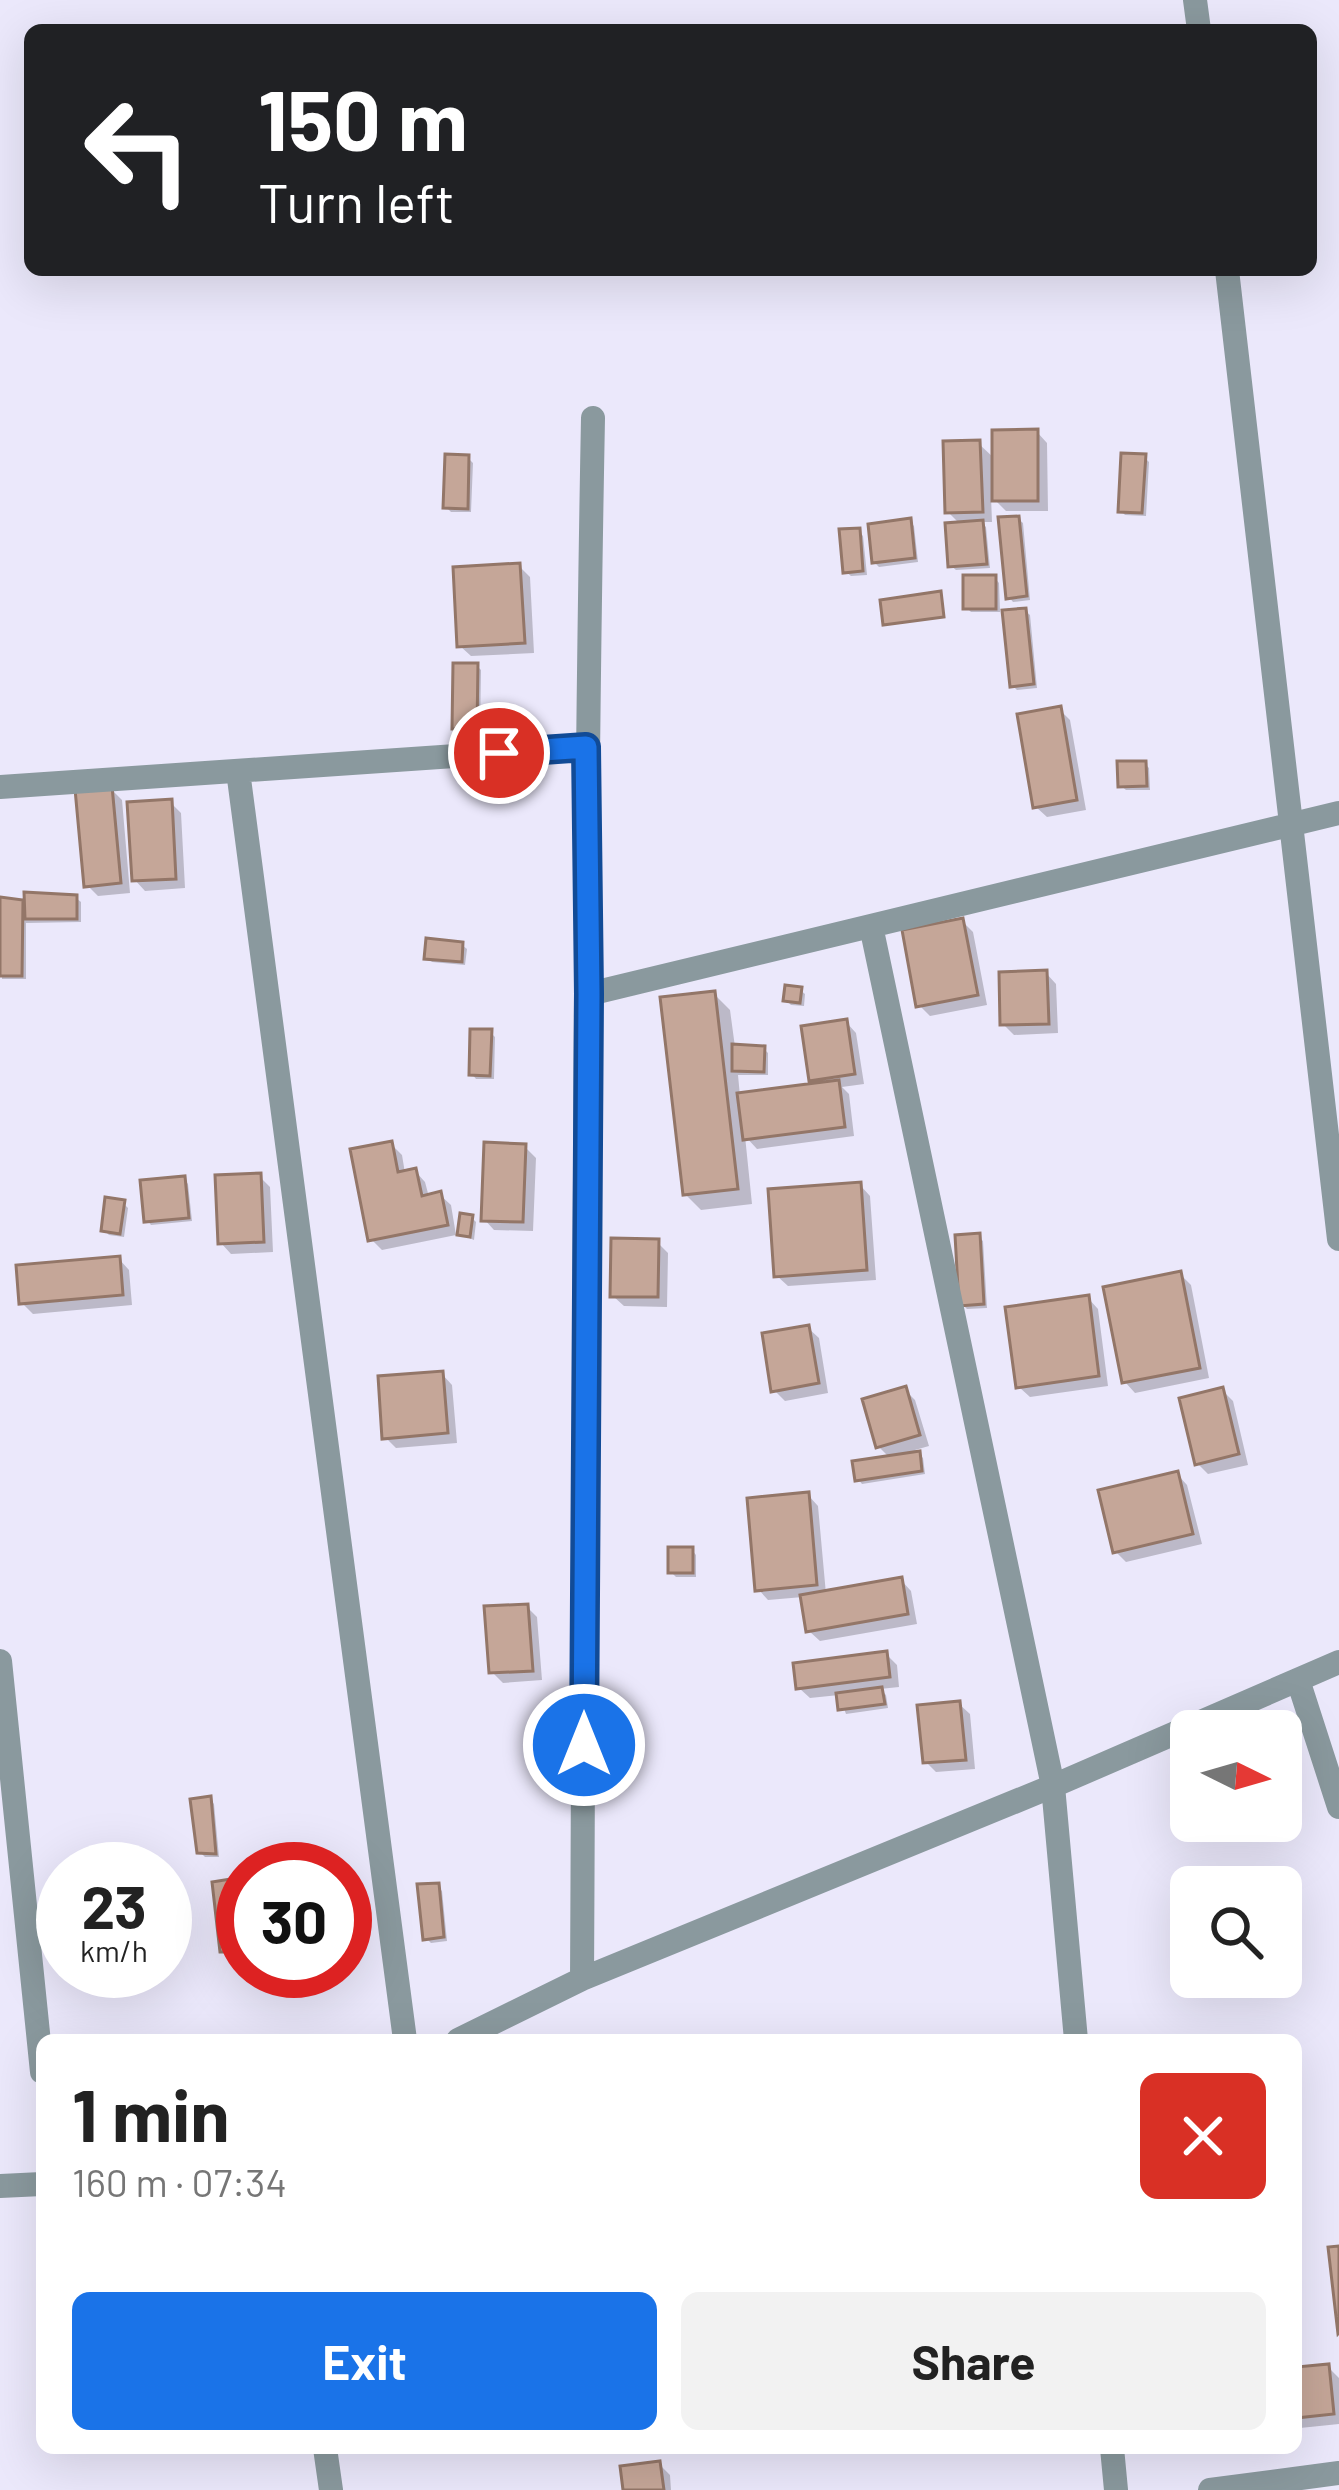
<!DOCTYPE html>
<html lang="en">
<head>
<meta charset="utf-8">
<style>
  body { margin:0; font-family:Barlow,sans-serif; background:#f2f2f2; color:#222; height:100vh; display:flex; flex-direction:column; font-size:45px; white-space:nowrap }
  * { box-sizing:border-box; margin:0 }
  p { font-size:39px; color:#767676 }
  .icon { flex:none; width:66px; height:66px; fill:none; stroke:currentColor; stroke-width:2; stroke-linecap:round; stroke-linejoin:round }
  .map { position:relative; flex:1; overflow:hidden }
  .side { position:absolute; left:36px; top:2034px; width:1266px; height:420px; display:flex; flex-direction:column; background:#fff; border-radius:18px; box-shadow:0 12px 48px #0002 }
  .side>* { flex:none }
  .guide { position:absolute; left:24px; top:24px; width:1293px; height:252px; border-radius:18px; box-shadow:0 12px 48px #0002; background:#202124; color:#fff; overflow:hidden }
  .needle { width:78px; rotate:95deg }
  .controls { position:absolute; left:1170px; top:1710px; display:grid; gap:24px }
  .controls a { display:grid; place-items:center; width:132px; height:132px; border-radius:18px; background:#fff; box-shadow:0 12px 48px #0002; font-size:60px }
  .speed { position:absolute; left:36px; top:1842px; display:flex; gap:24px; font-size:60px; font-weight:700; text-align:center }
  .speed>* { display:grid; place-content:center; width:156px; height:156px; border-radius:50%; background:#fff; box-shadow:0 12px 48px #0002; line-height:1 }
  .speed small { font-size:30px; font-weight:400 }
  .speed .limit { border:18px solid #d22; background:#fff; color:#111 }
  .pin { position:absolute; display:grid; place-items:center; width:102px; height:102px; color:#fff; margin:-51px; border:6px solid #fff; border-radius:50%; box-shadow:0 3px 12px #0007 }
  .me { position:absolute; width:132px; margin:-66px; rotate:0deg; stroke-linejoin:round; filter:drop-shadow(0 0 9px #0008) }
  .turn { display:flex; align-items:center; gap:42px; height:252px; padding:0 36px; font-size:54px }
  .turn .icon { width:156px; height:156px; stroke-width:2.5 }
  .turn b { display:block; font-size:84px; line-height:102px }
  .round { display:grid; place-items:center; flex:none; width:126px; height:126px; border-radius:18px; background:#f2f2f2 }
  .head { display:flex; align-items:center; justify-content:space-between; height:204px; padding:0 36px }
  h1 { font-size:72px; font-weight:700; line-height:90px }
  .cta { display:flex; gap:24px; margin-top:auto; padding:24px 36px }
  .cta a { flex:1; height:138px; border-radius:18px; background:#1a73e8; color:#fff; font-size:48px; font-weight:700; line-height:138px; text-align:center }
  .cta a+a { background:#f2f2f2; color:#222 }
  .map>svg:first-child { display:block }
  .shadow { fill:#0003 }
  .building { fill:#c5a698; stroke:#937668; stroke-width:3 }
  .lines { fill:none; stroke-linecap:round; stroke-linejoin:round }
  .minor { stroke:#8a999e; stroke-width:24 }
  .route-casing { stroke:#114b97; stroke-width:30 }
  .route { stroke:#1a73e8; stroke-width:21 }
</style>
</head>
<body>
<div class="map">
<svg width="1339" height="2490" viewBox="0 0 1339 2490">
  <rect width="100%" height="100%" fill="#ebe8fb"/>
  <path class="shadow" d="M1037 432 1047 443 1048 511H1006L991 496 992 522H981L986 527 990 568 956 570 951 566 961 525 948 512 978 443 995 459Z
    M1144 457 1149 462 1146 516 1125 515 1121 511Z
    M468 458 473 463 471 512H451L446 507Z
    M1018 519 1023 523 1030 600 1013 602 1009 597Z
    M910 522 914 526 918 562 879 567 874 562Z
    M859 531 863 536 867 575 851 576 846 572Z
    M519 566 530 577 534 653 471 656 460 646Z
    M995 578 999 583 1000 612H971L966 607Z
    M1025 611 1030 615 1037 688 1017 690 1012 685Z
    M477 666 481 670 480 733H460L455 728Z
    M1060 710 1070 720 1086 810 1047 817 1036 807Z
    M1145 764 1149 768 1150 790H1126L1121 786Z
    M111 789 122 800 130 893 98 896 87 885Z
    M170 802 181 813 185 888 145 891 134 879Z
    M76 898 81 902V922L26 923V979H2L0 900 28 903Z
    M962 921 973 932 987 1005 930 1016 919 1005Z
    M462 945 467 949 465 965 432 962 428 958Z
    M1046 973 1056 984 1058 1033 1014 1035 1003 1024Z
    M800 990 805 994 804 1006 791 1005 786 1000Z
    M714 994 730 1010 735 1047 764 1049 768 1053V1075H738L740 1096 818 1086 812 1080 846 1022 856 1033 864 1084 842 1087 849 1094 854 1136 757 1149 745 1136 752 1204 701 1210 685 1194Z
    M490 1032 495 1037 494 1079H476L472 1074Z
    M391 1144 402 1155 405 1173 415 1171 425 1182 429 1197 440 1195 451 1205 456 1235 382 1250 371 1239Z
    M525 1147 536 1158 533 1231 494 1230 484 1219Z
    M260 1177 270 1187 273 1252 231 1254 221 1243Z
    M184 1179 188 1184 192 1221 151 1225 147 1220Z
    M860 1185 870 1196 876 1280 788 1286 777 1276Z
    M123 1203 128 1208 124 1237 109 1235 104 1230Z
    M472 1218 476 1222 474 1240 460 1234Z
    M978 1237 983 1241 987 1308 967 1309 962 1304Z
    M657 1242 668 1253 667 1307 624 1306 613 1296Z
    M119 1259 129 1270 132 1305 33 1314 22 1303Z
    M1180 1274 1191 1285 1209 1378 1135 1393 1125 1382Z
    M1088 1298 1098 1309 1108 1386 1030 1397 1019 1387Z
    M808 1328 819 1338 828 1393 785 1401 774 1390Z
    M442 1374 452 1385 457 1443 396 1448 385 1437Z
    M905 1390 915 1400 929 1446 915 1450 923 1458 925 1474 862 1484 858 1479 890 1458 879 1447Z
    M1222 1390 1233 1401 1248 1465 1208 1474 1198 1464Z
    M1177 1474 1187 1485 1202 1544 1126 1562 1116 1552Z
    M808 1495 818 1506 826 1594 901 1580 911 1591 917 1624 820 1641 809 1631 803 1597 768 1600 758 1589Z
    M692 1550 696 1555V1577H676L671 1572Z
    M527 1607 537 1617 542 1680 503 1683 492 1672Z
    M886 1654 897 1665 899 1687 880 1689 886 1695 888 1708 846 1714 839 1695 810 1698 799 1688Z
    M959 1704 970 1714 975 1769 936 1772 926 1762Z
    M210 1799 214 1804 219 1857H205L200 1852Z
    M1281 1820 1285 1838 1264 1839 1259 1834V1821Z
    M243 1880V1961H233L222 1951Z
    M437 1886 442 1891 447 1941 431 1943 426 1938Z
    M1328 2367 1339 2378V2424L1300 2428 1296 2423V2370Z
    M659 2464 670 2475 671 2490H626Z"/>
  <path class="building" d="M1038 429V501H992V430Z
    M980 440 983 512 945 513 943 441Z
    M1121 453 1146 454 1142 513 1118 512Z
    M445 454 469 455 468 509 443 508Z
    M1019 516 1027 596 1006 599 998 517Z
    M911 518 915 558 872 563 868 524Z
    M983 520 987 564 948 567 945 523Z
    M860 528 863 571 843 573 839 529Z
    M520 563 525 643 457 647 453 567Z
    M963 575H996V609H963Z
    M941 591 944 617 883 625 880 600Z
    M1026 608 1034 684 1010 687 1002 610Z
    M453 663H478L477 729H452Z
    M1061 706 1077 800 1033 808 1017 714Z
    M1117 761H1146L1147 786 1118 787Z
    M112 786 121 883 84 887 75 789Z
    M172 799 176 879 132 881 127 802Z
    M24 892 77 895V919H25Z
    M0 897 23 900 22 976H0Z
    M963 918 978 995 916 1007 902 930Z
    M426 938 463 942 462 962 424 959Z
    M1047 970 1049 1024 1000 1025 999 972Z
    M785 985 802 987 800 1003 783 1001Z
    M715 991 738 1189 683 1195 660 997Z
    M847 1019 855 1074 809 1081 801 1026Z
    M470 1029H492L490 1076 469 1075Z
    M732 1044 765 1046 764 1072 732 1071Z
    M839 1080 845 1127 743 1140 737 1093Z
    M392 1141 398 1172 416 1168 422 1196 441 1191 448 1225 368 1241 350 1149Z
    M484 1142 526 1144 523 1222 481 1221Z
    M261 1173 264 1242 218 1244 215 1175Z
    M185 1176 189 1218 144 1222 140 1180Z
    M861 1182 867 1270 774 1277 768 1189Z
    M105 1197 125 1200 120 1234 101 1231Z
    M460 1213 473 1215 470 1237 457 1235Z
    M980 1233 984 1304 959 1306 955 1235Z
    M611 1238 659 1239 658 1297H610Z
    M120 1256 123 1295 19 1304 16 1265Z
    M1181 1271 1200 1368 1122 1383 1103 1287Z
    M1089 1295 1099 1376 1016 1388 1005 1307Z
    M809 1325 819 1383 771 1392 762 1333Z
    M443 1371 448 1433 382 1439 378 1376Z
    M906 1386 920 1435 876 1448 862 1399Z
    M1223 1387 1239 1454 1195 1465 1179 1398Z
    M920 1451 922 1471 855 1481 852 1461Z
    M1178 1471 1193 1534 1113 1553 1098 1490Z
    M809 1492 817 1585 755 1591 747 1498Z
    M668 1547H693V1573H668Z
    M902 1577 908 1614 806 1632 800 1595Z
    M528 1604 533 1671 489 1673 484 1606Z
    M887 1651 890 1677 796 1689 793 1663Z
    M882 1687 885 1704 838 1710 836 1693Z
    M960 1701 966 1760 923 1763 917 1705Z
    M211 1796 216 1854 197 1853 190 1799Z
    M1281 1817 1282 1835 1257 1836 1256 1821H1281Z
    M243 1877V1952H220L212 1882Z
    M439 1883 444 1937 423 1940 417 1884Z
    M1339 2246V2333L1338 2334 1328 2247Z
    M1329 2364 1334 2414 1296 2418V2367Z
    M660 2461 664 2490H623L620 2466Z"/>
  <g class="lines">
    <path class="minor" d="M1195 0 1199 30
      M1227 270 1339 1239
      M238 771 405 2040
      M0 787 587 747
      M871 926 1053 1786 1076 2040
      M589 994 1339 813
      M0 1661 42 2072
      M1298 1680 1339 1807
      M582 1979C585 1459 583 938 593 418
      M458 2040 582 1979 1053 1786 1339 1662
      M0 2186 42 2184
      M325 2448 331 2490
      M1112 2448 1116 2490
      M1210 2490 1339 2473"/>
  </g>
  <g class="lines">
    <g class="route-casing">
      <path id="route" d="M499 753 586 747 589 994 584 1745"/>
    </g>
    <use href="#route" class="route"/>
  </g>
</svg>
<div class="controls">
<a><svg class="needle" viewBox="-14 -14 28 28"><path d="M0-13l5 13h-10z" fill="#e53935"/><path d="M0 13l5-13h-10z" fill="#767676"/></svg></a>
<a><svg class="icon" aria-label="search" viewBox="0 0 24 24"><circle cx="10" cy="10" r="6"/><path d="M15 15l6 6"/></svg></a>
</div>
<div class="speed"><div>23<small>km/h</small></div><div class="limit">30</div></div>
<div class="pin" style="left:499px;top:753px;background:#d93025"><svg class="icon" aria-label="arrive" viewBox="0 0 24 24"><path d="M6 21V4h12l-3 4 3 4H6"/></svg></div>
<svg class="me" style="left:584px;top:1745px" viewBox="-20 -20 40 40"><circle r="17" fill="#1a73e8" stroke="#fff" stroke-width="3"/><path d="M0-11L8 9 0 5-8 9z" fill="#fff"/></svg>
<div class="guide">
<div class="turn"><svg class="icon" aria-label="left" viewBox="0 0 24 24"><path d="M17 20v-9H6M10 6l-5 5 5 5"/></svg><div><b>150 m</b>Turn left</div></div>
</div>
<section class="side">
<div class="head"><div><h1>1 min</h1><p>160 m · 07:34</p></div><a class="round" style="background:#d93025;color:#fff"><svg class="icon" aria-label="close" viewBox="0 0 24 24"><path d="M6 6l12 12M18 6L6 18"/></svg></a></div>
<div class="cta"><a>Exit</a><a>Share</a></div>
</section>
</div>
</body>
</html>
